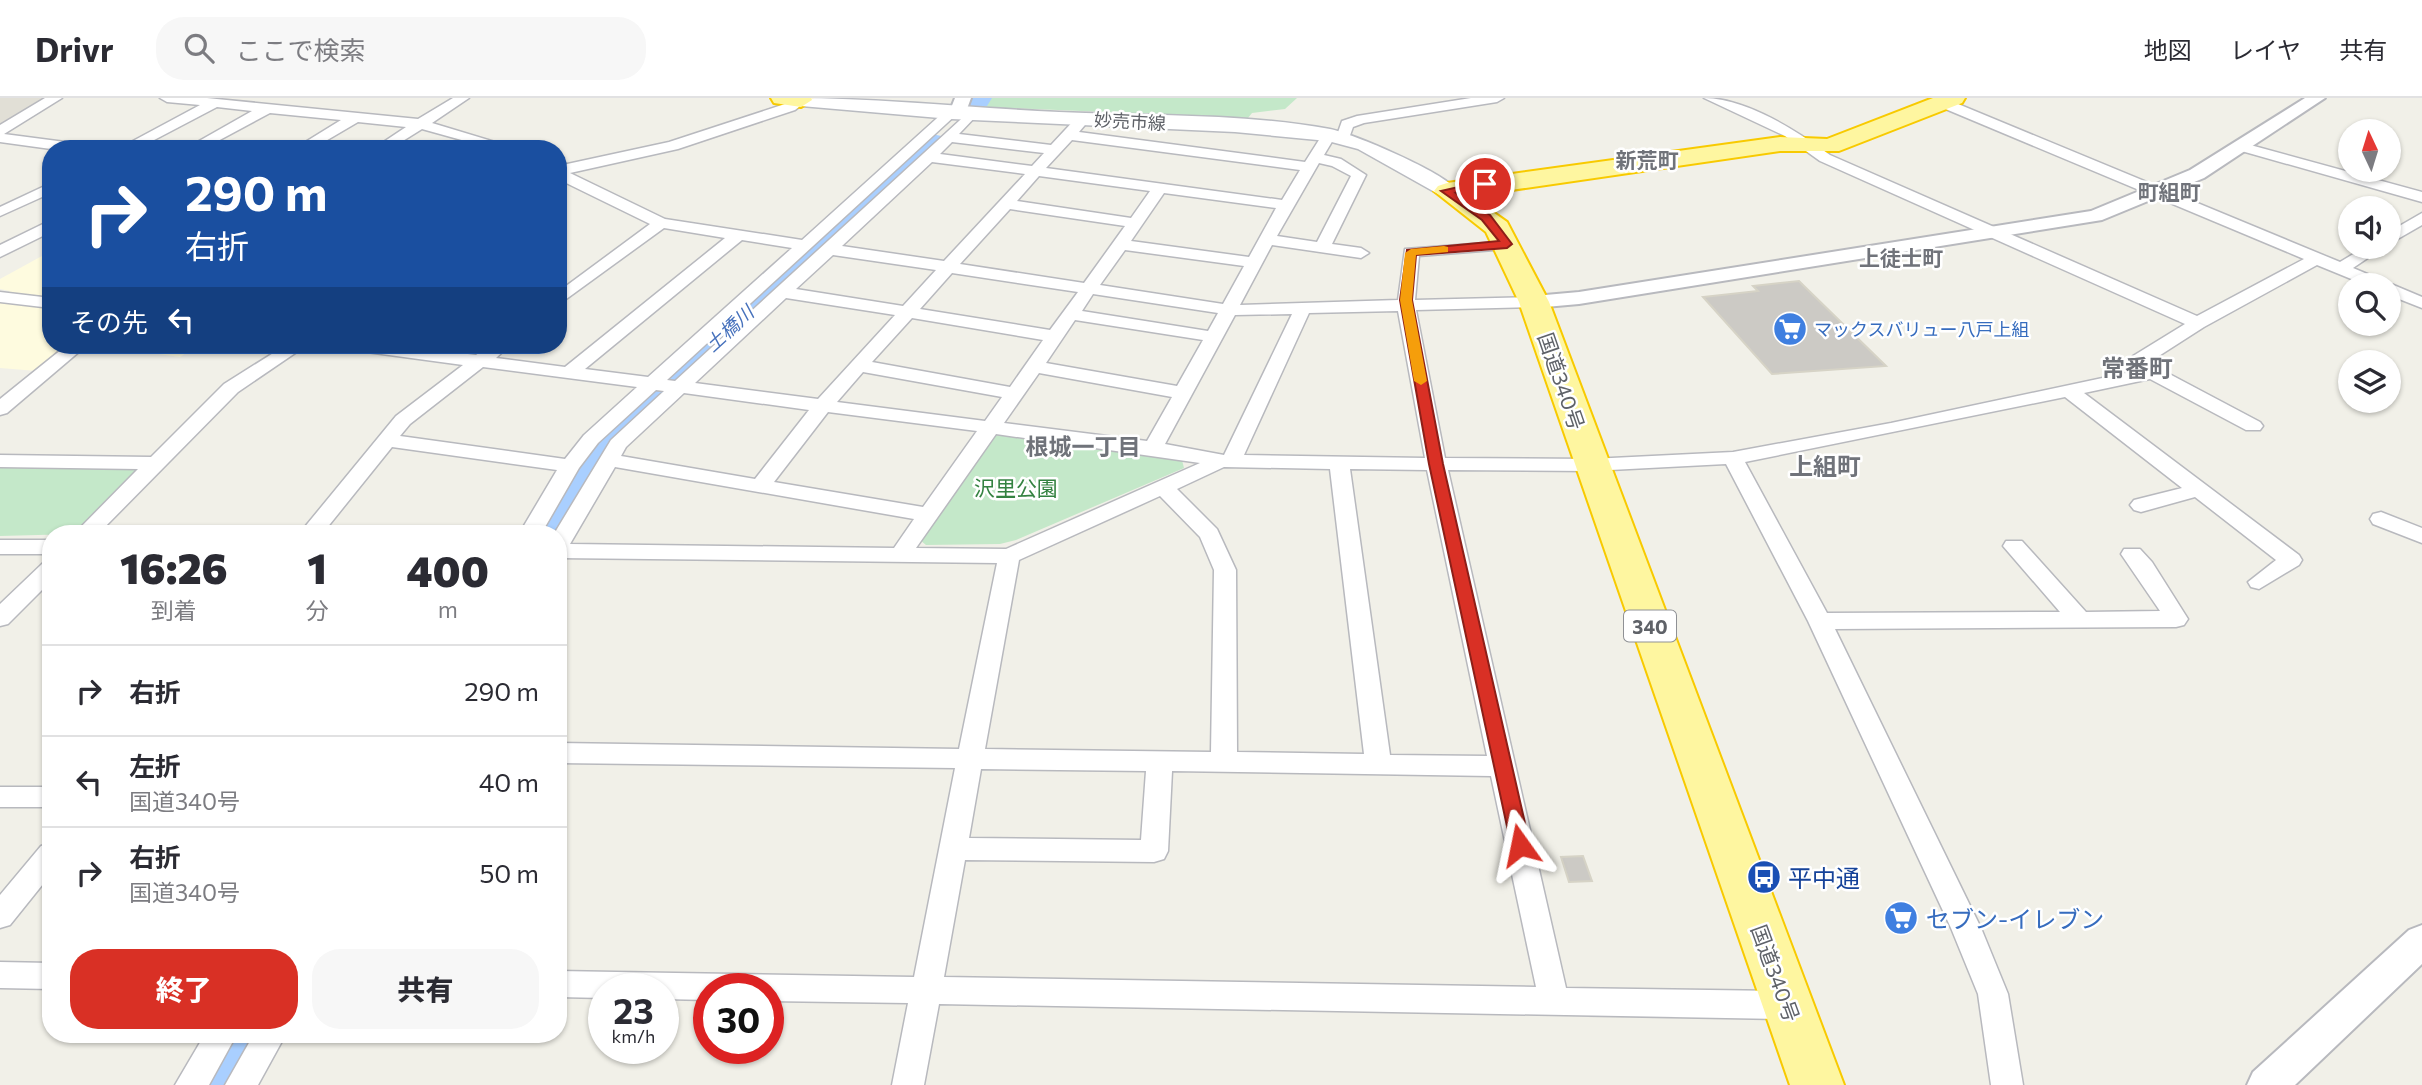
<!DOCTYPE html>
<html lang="ja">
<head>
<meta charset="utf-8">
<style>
  body { margin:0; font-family:Commissioner,"Noto Sans JP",sans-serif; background:#f7f7f7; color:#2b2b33; height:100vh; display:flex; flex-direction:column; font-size:26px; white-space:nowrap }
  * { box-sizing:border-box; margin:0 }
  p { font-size:23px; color:#7c7c81 }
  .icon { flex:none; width:38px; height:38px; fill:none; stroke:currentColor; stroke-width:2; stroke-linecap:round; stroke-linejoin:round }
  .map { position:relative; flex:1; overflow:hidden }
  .sheet { position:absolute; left:42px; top:427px; width:525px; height:518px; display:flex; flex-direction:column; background:#fff; border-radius:28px; box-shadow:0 2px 5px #0004 }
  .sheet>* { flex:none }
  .guide { position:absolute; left:42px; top:42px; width:525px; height:214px; border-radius:28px; box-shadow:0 2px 5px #0004; background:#1a4fa0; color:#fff; overflow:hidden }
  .needle { width:46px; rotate:356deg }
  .fabs { position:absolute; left:2338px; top:21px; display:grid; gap:14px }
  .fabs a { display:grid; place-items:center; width:63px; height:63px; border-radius:50%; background:#fff; box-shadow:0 2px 5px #0004; font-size:35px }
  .speed { position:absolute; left:588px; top:875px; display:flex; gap:14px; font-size:35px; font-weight:700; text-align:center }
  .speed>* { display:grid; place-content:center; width:91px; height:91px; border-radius:50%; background:#fff; box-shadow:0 2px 5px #0004; line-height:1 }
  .speed small { font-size:18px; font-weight:400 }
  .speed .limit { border:10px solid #d22; background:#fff; color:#111 }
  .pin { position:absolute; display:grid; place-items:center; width:60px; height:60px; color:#fff; margin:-30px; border:4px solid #fff; border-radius:50%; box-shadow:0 2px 7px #0007 }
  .me { position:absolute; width:77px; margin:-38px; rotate:348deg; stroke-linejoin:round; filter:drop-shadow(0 0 5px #0008) }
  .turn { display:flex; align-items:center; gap:24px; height:147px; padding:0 28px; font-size:32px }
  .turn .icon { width:91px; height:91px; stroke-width:2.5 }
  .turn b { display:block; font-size:49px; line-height:60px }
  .then { display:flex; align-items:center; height:66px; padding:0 28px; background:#0003; gap:14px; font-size:26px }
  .eta { display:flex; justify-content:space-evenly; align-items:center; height:119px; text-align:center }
  .eta b { font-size:42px; font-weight:800; line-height:49px }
  .cta { display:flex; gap:14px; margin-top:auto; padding:14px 28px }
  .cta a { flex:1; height:80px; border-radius:28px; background:#d93025; color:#fff; font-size:28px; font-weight:800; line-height:80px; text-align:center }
  .cta a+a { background:#f7f7f7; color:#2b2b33 }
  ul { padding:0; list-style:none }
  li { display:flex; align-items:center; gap:21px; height:91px; padding:0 28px; border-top:2px solid #e1e1e2 }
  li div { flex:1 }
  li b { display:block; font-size:26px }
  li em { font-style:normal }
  header { display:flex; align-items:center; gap:42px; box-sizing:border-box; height:98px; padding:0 35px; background:#fff; border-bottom:2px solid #e1e1e2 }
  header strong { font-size:33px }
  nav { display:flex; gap:38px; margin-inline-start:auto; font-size:24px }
  .search { width:490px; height:63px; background:#f7f7f7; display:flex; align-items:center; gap:18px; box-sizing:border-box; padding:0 24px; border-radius:28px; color:#7c7c81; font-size:26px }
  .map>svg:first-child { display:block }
  .commercial { fill:#fefbdf }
  .education { fill:#e1dfd6 }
  .green { fill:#c4e8c9 }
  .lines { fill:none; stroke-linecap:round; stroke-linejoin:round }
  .river { fill:#a9cfff; fill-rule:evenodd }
  .building { fill:#cccac5; stroke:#d6d3c6; stroke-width:2 }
  .minor-casing { stroke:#b8b9be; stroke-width:3 }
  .tertiary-casing { stroke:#b8b9be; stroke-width:4 }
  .secondary-casing { stroke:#b9bbc1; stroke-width:3 }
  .trunk-casing { stroke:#f8ca00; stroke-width:4 }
  .minor { fill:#fff; fill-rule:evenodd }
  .tertiary { fill:#fff; fill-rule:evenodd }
  .secondary { fill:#fff; fill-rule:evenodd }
  .trunk { fill:#fef6a0; fill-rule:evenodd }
  .route { fill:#d93025; stroke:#8d1f18; stroke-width:2 }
  .slow { fill:#f59e0b }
  .labels { text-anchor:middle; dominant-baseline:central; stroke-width:5; stroke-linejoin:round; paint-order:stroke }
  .far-street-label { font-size:18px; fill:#5f6268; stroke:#fff }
  .far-shop-label { font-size:18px; fill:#366cbe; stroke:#fff; text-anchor:start }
  .far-water-label { font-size:19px; font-style:italic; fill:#4671bc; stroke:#fff }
  .shield { fill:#fff; stroke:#8f9195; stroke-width:2 }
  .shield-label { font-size:19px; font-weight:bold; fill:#5f6268 }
  .far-quarter-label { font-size:21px; font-weight:bold; fill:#70737a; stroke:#fff }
  .street-label { font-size:21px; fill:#5f6268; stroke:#fff }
  .park-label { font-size:21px; fill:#348241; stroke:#fff }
  .neighbourhood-label { font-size:23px; font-weight:bold; fill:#70737a; stroke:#fff }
  .quarter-label { font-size:24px; font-weight:bold; fill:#70737a; stroke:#fff }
  .near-transit-label { font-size:24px; fill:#164399; stroke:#fff; text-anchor:start }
  .near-shop-label { font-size:24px; fill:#366cbe; stroke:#fff; text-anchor:start }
</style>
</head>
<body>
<header>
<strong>Drivr</strong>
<div class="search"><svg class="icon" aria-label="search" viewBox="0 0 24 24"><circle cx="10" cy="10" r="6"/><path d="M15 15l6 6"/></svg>ここで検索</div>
<nav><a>地図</a><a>レイヤ</a><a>共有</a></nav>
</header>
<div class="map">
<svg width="2422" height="987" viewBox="0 0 2422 987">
  <rect width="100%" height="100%" fill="#f1f0e8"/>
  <path class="commercial" d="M51 153V247H68L37 273 0 270V200L10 193 0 191V181Z
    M91 247H199L180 259Z"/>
  <path class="education" d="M0 0H45L0 27Z"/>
  <path class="green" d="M976 0H1297L1285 11 1252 15 1248 20 983 9 976 6Z
    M996 337 1182 362 1184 370 1016 442 1000 446 926 447 920 442 991 340Z
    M0 368 137 370 139 372 76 436 0 438Z"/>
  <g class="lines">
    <path class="river" d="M966 0H992L987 8H969Z
      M932 36 941 38 945 44 941 50 628 342 616 356 563 445 558 446V436H529L581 351 602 326 923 38Z
      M216 936H277L250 987H189Z"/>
  </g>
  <path class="building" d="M1799 183 1804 188 1886 268 1772 276 1703 199 1758 193 1753 188Z
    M1583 758 1592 783 1569 784 1561 759Z"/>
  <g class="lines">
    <g class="minor-casing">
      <path id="minor" d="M45 0H62L4 36 88 47 95 51H51L0 44V27Z
        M160 0H207L418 21 453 0H469L432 25 518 51H494L422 31 390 51H373L406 29 358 24 312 51H294L341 22 270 15 203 51H185L252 13 217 9 137 51H118L200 7 167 4Z
        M795 0 808 2 795 12 678 51 570 75 665 121 802 142 946 12 958 15 667 282 675 283 971 12 978 16 959 36 1051 47 1078 18 1083 17 1090 21 1079 34 1305 64 1324 34H1334L1336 37 1324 57 1341 61 1366 77 1332 146 1361 150 1369 155 1361 160 1272 147 1240 207 1398 202 1405 151 1513 143 1515 146 1507 151 1419 158 1415 202 1534 199 1543 204 1534 209 1416 212 1445 360 1591 361 1733 354 1891 325 2140 272 2131 262 2133 258 2185 226 1820 63 1785 38 1704 0C1746 0 1797 33 1830 57L2197 218 2304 161 1936 7V1H1946L2340 164 2365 149H2384L2353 170 2422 199V210L2389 197V187H2366L2317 167 2204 229 2151 263 2160 271 2260 324 2263 328 2260 332H2246L2150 281 2084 295 2299 457 2302 462 2299 467 2259 491 2251 489 2248 484 2276 462 2195 399 2141 414 2134 412 2130 407 2134 402 2182 390 2065 299 1745 364 1827 515 2060 514 2003 448 2006 443H2022L2086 514 2160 513 2121 456 2124 451H2140L2152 464 2188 521 2184 527 2176 529 1835 531 1981 830 2008 896 2023 987H1991L1978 896 1951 830 1808 523 1726 366 1591 373 1448 372 1566 890 1787 893 1798 897 1802 907 1798 917 1787 921 939 906 924 987H892L908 905 768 903V891H709V902L663 901V891H604V900L558 899V873L914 879 955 670 558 665V645L959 651 997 465 558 460V436H554L611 342 664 293 656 292 598 345 579 370 541 436H519L557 372 392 349 322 436H299L396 318 463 267 352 252 343 247H393L476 257 490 247H510L496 260 565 269 725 140 664 130 558 207V194L650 126 558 81V68L669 44 785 6ZM1072 42 1300 72 1282 102 1046 70ZM952 44 1044 55 1032 68 940 56ZM932 64 1025 76 944 163 842 148ZM1319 65 1332 68 1351 78 1317 144 1277 138ZM1039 78 1150 93 1131 120 1017 103ZM1164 95 1276 110 1249 159 1131 143ZM1010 111 1125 128 1084 185 960 166ZM742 142 792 150 648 279 585 271ZM1125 152 1244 168 1223 206 1100 187ZM833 157 936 172 903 208 796 191ZM952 175 1078 194 1050 232 920 211ZM1093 196 1218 215 1208 233 1082 213ZM786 200 895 217 818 301 695 285ZM1398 213 1425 360 1244 357 1309 215ZM1292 216 1224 357 1165 346 1235 217ZM912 220 1043 242 1010 289 872 264ZM1075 222 1203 242 1177 288 1046 265ZM483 269 637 289 584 337 565 361 400 338 410 326ZM863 274 1002 299 985 323 837 304ZM1039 275 1172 299 1147 343 1004 325ZM684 295 809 312 755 381 621 358 626 349ZM828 314 977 333 923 409 774 384ZM996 336 1200 365 1006 451 916 450ZM615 369 914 421 894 450 570 446ZM1224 369 1330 371 1364 656 1237 654 1236 472 1217 431 1177 391ZM1350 371 1427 372 1487 658 1390 657ZM1160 398 1200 439 1214 472 1211 654 985 651 1019 462ZM981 671 1146 673 1141 742 969 740ZM1172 673 1491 678 1536 889 944 879 965 762 1154 764 1164 761 1168 753Z
        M1471 0H1504L1497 4 1364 25 1353 29 1348 43 1336 40 1342 23 1357 18Z
        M2243 45 2422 94V104L2238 52 2236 49Z
        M51 85V95L0 118V109Z
        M2422 115V127L2389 146V134Z
        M51 122V134L0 159V147Z
        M0 194 51 200V210L0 204Z
        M67 247H87L7 315 0 317V301Z
        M286 247H307L238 294 98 436H74L138 371 0 369V357L151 359 224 286Z
        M2381 414 2422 430V445L2373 426 2370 421 2373 416Z
        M0 442H51V456H0Z
        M51 463V483L8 526 0 528V506L43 465Z
        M0 689H51V709H0Z
        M51 745V776L10 827 0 830V797L41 748Z
        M0 864 51 865V891L0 890Z
        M205 936H237L209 987H175Z
        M254 936H286L258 987H225Z"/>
    </g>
    <g class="tertiary-casing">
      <path id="tertiary" d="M955 0H971L964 19H952L949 15Z
        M2305 0H2325L2204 80 2102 122 1579 206 1534 210 1523 204 1534 198 1579 194 2091 113 2190 72Z
        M2422 827V866L2295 987H2247L2253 974 2409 832Z"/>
    </g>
    <g class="secondary-casing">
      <path id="secondary" d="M793 0C882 0 970 10 1059 14 1148 18 1241 15 1330 31 1354 36 1444 74 1458 93L1447 99 1440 97 1358 51 1328 43 1235 34 951 21 801 8 794 6Z"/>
    </g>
    <g class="trunk-casing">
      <path id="trunk" d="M771 0H811L812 2 801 9 774 5Z
        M1933 0H1965L1962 5 1839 53H1780L1470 98 1507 124 1549 204 1844 987H1790L1519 204 1486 134 1434 93 1438 88 1447 85 1780 39 1827 41Z"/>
    </g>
    <use href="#minor" class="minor"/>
    <use href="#tertiary" class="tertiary"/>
    <use href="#secondary" class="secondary"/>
    <use href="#trunk" class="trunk"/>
  </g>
  <path class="route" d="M1485 83 1489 84V88L1456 95 1490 117 1512 146 1507 150 1416 157 1412 202 1443 366 1530 747 1527 752H1514L1511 747 1429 366 1400 202 1407 152 1499 143 1482 122 1441 93Z"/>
  <path class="slow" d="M1444 148 1448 149V154L1416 157 1412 202 1427 283 1421 287 1414 283 1400 202 1405 155 1411 151Z"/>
  <defs>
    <g id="supermarket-disc" transform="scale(1.75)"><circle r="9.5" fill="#3f7fe0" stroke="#fff"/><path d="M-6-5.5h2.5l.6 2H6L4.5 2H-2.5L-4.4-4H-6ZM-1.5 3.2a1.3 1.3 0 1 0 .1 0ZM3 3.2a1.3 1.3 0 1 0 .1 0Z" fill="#fff"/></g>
    <g id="bus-disc" transform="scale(1.75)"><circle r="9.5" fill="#1a4fb4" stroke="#fff"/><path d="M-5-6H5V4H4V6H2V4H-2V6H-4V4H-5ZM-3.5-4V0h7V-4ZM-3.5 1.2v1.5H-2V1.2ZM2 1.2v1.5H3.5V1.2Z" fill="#fff"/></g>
  </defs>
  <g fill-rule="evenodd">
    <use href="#supermarket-disc" x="1790" y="231"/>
    <use href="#bus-disc" x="1764" y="779"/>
    <use href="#supermarket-disc" x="1901" y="820"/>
  </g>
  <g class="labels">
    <g class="far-street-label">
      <text transform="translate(1130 23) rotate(3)">妙売市線</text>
    </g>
    <g class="far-shop-label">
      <text x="1814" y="231">マックスバリュー八戸上組</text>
    </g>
    <g class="far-water-label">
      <text transform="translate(729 230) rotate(-42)">土橋川</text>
    </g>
    <rect class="shield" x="1624" y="512.5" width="52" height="31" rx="5"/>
    <g class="shield-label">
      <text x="1650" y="528">340</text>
    </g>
    <g class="far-quarter-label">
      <text x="1647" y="61">新荒町</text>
      <text x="2169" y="93">町組町</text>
      <text x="1901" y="159">上徒士町</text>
    </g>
    <g class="street-label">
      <text transform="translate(1562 283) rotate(71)">国道340号</text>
      <text transform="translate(1776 875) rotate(70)">国道340号</text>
    </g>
    <g class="park-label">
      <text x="1016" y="389">沢里公園</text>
    </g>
    <g class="neighbourhood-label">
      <text x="1083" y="348">根城一丁目</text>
    </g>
    <g class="quarter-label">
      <text x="2137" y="269">常番町</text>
      <text x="1825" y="367">上組町</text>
    </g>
    <g class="near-transit-label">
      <text x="1788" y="779">平中通</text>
    </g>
    <g class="near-shop-label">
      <text x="1926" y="820">セブン-イレブン</text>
    </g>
  </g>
</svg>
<div class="fabs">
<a><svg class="needle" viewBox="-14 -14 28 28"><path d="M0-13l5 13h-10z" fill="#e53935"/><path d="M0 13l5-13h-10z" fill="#7c7c81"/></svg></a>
<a><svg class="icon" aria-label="sound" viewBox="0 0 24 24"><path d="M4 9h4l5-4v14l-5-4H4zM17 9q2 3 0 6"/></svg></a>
<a><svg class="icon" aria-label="search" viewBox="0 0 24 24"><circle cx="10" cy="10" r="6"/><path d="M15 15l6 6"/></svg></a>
<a><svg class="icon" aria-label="layers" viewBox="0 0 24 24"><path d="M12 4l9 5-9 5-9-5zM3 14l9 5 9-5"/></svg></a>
</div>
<div class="speed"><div>23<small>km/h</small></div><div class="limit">30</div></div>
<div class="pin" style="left:1485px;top:86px;background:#d93025"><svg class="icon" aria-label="arrive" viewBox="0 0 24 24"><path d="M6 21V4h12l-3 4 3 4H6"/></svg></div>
<svg class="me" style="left:1520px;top:747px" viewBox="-20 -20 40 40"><path d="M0-17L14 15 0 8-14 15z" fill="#d93025" stroke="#fff" stroke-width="4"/></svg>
<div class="guide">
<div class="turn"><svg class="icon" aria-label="right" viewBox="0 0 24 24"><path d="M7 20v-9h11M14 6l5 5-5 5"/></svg><div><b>290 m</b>右折</div></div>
<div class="then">その先<svg class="icon" aria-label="left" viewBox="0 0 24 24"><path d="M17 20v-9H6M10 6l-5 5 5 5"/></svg></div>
</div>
<section class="sheet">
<div class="eta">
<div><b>16:26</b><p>到着</p></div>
<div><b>1</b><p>分</p></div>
<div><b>400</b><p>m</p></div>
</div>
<ul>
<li><svg class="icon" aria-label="right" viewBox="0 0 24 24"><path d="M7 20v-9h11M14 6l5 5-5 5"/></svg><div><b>右折</b></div><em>290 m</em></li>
<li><svg class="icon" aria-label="left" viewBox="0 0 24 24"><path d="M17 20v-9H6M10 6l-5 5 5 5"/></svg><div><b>左折</b><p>国道340号</p></div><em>40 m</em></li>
<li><svg class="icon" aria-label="right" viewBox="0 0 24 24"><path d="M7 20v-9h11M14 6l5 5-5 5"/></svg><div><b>右折</b><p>国道340号</p></div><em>50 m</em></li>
</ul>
<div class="cta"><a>終了</a><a>共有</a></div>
</section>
</div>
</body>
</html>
